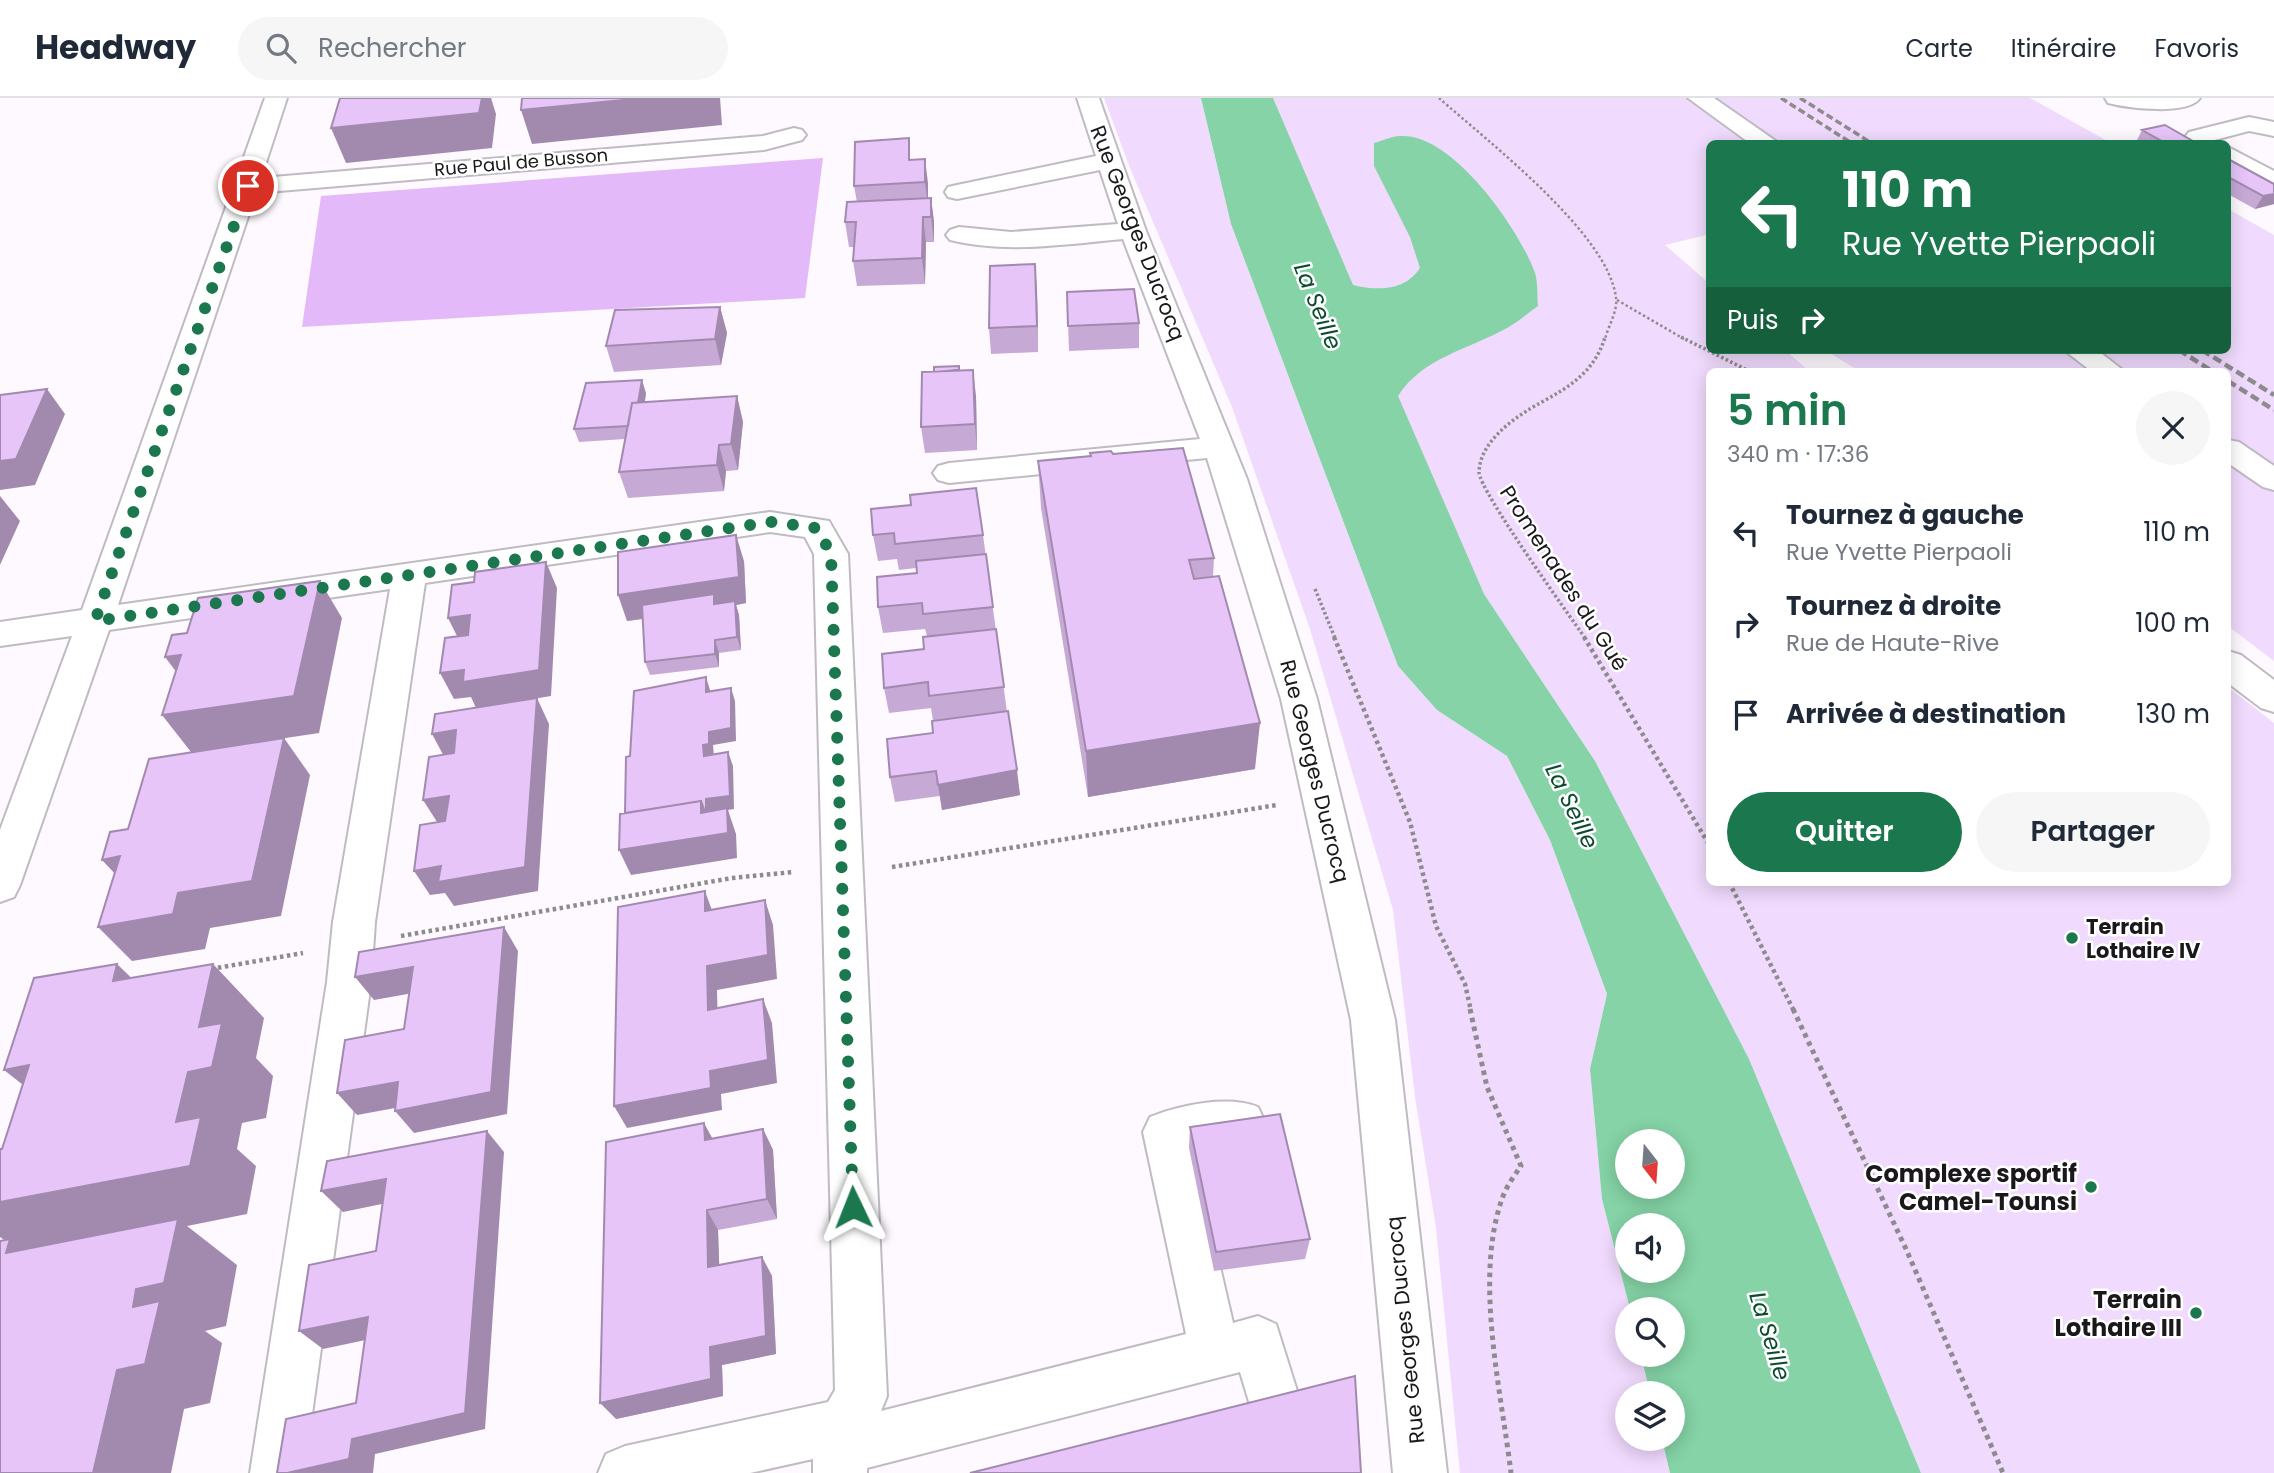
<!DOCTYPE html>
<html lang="fr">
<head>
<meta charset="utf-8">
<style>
  body { margin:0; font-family:Poppins,sans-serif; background:#f6f6f7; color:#1f2937; height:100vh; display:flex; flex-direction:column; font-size:26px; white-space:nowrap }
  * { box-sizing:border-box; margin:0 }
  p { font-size:23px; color:#747a83 }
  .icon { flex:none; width:38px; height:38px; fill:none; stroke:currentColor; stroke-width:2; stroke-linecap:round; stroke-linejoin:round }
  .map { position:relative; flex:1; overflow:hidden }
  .sheet { position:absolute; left:1706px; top:270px; width:525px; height:518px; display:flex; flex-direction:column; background:#fff; border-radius:10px; box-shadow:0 4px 18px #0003 }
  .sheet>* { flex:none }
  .banner { position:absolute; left:1706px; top:42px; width:525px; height:214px; border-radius:10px; box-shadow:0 4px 18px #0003; background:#1b774d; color:#fff; overflow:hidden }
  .needle { width:46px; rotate:163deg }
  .tools { position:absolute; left:1615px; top:1031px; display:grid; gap:14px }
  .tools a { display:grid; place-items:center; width:70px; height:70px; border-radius:50%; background:#fff; box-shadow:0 4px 18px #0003; font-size:35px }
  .pin { position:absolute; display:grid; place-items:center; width:60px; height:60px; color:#fff; margin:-30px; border:4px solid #fff; border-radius:50%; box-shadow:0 2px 7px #0007 }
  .me { position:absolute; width:77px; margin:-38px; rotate:358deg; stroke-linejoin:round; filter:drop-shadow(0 0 5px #0008) }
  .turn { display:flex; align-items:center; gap:24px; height:147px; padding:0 21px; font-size:32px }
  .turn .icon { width:91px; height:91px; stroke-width:2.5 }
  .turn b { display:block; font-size:49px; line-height:60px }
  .then { display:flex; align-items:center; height:66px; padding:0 21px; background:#0003; gap:14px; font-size:26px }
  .round { display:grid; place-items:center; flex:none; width:74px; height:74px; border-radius:37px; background:#f6f6f7 }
  .headline { display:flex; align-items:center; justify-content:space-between; height:119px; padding:0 21px }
  h1 { font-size:42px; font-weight:600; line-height:52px; color:#1b774d }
  .button { display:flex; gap:14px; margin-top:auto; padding:14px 21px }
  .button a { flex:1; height:80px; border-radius:42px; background:#1b774d; color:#fff; font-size:28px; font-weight:600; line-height:80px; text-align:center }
  .button a+a { background:#f6f6f7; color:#1f2937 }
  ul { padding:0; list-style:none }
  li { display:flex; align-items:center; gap:21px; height:91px; padding:0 21px }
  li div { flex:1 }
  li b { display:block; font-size:26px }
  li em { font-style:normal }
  header { display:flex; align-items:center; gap:42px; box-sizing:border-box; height:98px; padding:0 35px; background:#fff; border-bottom:2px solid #e0e1e3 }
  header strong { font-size:33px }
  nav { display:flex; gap:38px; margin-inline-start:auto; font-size:24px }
  .search { width:490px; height:63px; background:#f6f6f7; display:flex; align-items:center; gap:18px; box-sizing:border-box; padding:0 24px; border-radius:38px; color:#747a83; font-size:26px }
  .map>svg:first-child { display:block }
  .green { fill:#f0dafd }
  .forest { fill:#e3b9fa }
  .water { fill:#85d3a6; fill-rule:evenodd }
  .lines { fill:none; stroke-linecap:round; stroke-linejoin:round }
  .minor-casing { stroke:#c0bbc3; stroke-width:4 }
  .path-far3 { stroke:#8e8b8f; stroke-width:2.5; stroke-dasharray:2.5 2.5; stroke-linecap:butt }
  .path-far2 { stroke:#8e8b8f; stroke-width:3.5; stroke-dasharray:2.5 2.5; stroke-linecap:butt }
  .path-far1 { stroke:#8e8b8f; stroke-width:4.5; stroke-dasharray:3.5 3.5; stroke-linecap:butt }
  .path { stroke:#8e8b8f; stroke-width:5; stroke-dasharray:4.5 4.5; stroke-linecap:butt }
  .minor { fill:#fff; fill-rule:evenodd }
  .rail-far1 { stroke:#8e8b8f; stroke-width:3.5; stroke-dasharray:7 3.5; stroke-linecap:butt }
  .rail { stroke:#8e8b8f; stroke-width:4.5; stroke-dasharray:9 4.5; stroke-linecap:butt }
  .wall { fill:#c7a9d6 }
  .shaded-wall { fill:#a28aae }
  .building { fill:#e7c5f9; stroke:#a28aae; stroke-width:2 }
  .route { stroke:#1b774d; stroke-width:12; stroke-dasharray:0 21.6 }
  .poi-dot { fill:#1b774d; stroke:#fff; stroke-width:2.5 }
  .labels { text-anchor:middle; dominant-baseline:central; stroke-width:5; stroke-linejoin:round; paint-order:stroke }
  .far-street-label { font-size:18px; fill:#1a181b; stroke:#fff }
  .street-label { font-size:21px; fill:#1a181b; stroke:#fff }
  .poi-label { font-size:21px; font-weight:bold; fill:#1a181b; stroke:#fff; text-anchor:start }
  .water-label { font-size:23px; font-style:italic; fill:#0d4b2f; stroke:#fff }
  .near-poi-label { font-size:24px; font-weight:bold; fill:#1a181b; stroke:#fff; text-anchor:end }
</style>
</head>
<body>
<header>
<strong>Headway</strong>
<div class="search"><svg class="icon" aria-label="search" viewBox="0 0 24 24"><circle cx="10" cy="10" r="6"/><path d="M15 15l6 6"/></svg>Rechercher</div>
<nav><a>Carte</a><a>Itinéraire</a><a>Favoris</a></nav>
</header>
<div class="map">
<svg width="2274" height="1375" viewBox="0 0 2274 1375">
  <rect width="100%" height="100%" fill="#fdf9fe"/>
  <path class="green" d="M1104 0H1201L1231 126 1398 568 1437 612 1507 658 1550 742 1607 896 1590 971 1602 1101 1630 1211 1628 1256 1641 1257 1650 1295H1628V1340L1662 1341 1670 1375H1460L1436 1130 1415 999 1393 812 1310 531 1232 309 1130 70Z
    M1273 0H2030L2111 45 1710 46V136L1665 147 1710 186V252H1785L1809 273H1710V784H2228V589L2274 625V1375H1921L1749 961 1595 663 1484 496 1437 395Z
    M2228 111 2274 137V563L2228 528V273H1859L1825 252H2228Z"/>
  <path class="forest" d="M823 60 805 200 302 229 321 98Z"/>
  <path class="water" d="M1201 0H1273L1353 187C1378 193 1405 193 1420 170L1410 139 1374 68V45C1382 43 1392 38 1400 38 1452 34 1520 132 1535 175 1538 185 1537 197 1538 208 1528 215 1518 224 1507 230 1469 251 1422 260 1398 298L1484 496 1595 663 1749 961 1921 1375H1670L1662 1341 1673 1340V1295H1650L1641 1257 1673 1256V1211H1630L1602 1101 1590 971 1607 896 1550 742 1507 658 1437 612 1398 568 1231 126ZM1628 1043H1673V1088H1628ZM1628 1127H1673V1172H1628Z"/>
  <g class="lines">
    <g class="minor-casing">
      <path id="minor" d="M265 0H287L261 80 763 38 794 30 802 32 806 37 802 42 764 52 256 95 118 507 770 414 829 423 848 456 887 1298 881 1313 1186 1236 1143 1034 1150 1019C1180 1007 1228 997 1258 1009L1265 1024 1258 1039 1242 1045 1193 1052 1233 1225 1258 1218 1276 1226 1309 1331 1301 1350 1282 1358 1263 1350 1240 1274 867 1370V1375H813V1361L750 1375H598L606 1356 625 1348 828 1304 835 1292 814 456 805 439 770 434 425 485 375 824 371 884 304 1375H250L327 884 333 824 390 491 109 532 20 787 14 799 0 804V732L72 538 0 548V524L82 512Z
        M1077 0H1099L1146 133 1247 381 1317 601 1395 922 1447 1375H1393L1351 922 1281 601 1207 360 949 385 938 382 933 375 938 368 949 365 1200 341 1123 141C1067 146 1006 156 950 142L946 137 950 132 959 129 1011 134 1118 126 1100 72 957 101 948 99 945 94 948 89 957 87 1096 58Z
        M1688 0H1714L1780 46H1751Z
        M2105 0H2200C2188 18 2127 10 2108 5Z
        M2249 19 2274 24V38L2249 33 2199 46 2189 44 2185 39 2189 34Z
        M2228 49 2274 73V90L2228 66Z
        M2064 252H2097L2124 273H2091Z
        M2228 342 2239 344 2274 368V392L2263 389 2228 365Z
        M2228 553 2241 557 2274 582V614L2261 610 2228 585Z"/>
    </g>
    <path class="path-far3" d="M1439 0C1487 43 1609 136 1616 200 1618 212 1608 229 1605 241
      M1617 202 1684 241"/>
    <path class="path-far2" d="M1681 239 1749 273
      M1315 491 1335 540
      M1585 540C1569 517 1479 392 1479 374 1480 343 1515 319 1540 305 1570 289 1595 273 1605 239"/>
    <path class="path-far1" d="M1334 539 1410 724 1436 828 1465 886 1471 913
      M1584 539 1710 748
      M892 769 1277 707
      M1729 784 1794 913
      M401 838 732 780 793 774
      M211 871 303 855"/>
    <path class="path" d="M1470 911 1487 989 1521 1068C1514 1078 1506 1089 1502 1101 1474 1181 1501 1292 1511 1375
      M1793 911 1906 1151 2003 1375"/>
    <use href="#minor" class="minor"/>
    <path class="rail-far1" d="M1781 0 1853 46
      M1800 0 1873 46"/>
    <path class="rail" d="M2179 252 2212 273
      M2202 252 2274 297
      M2228 283 2274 312"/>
  </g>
  <path class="wall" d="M2142 32 2198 46H2137L2136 44Z
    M911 61H925L928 100H931L934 124V144H926L925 186 857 188 853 163 854 149H849L845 124 857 104 854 88Z
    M2228 61 2274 86V106L2255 111 2228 96Z
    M1037 191 1038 254 991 256 989 230Z
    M1067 194 1139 225V250L1069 253Z
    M720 209 727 235 721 267 614 274 606 248Z
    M959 272 976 298 977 352 925 355 921 329Z
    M646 295 645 304 737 298 743 324 738 372 726 373 724 393 628 400 619 374 625 341 579 344 574 331Z
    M1113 356 1214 460 1213 479 1255 671 1088 699 1041 410 1038 363Z
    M871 411 983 437 1007 614 1020 697 942 712 940 698 895 704 890 679 933 635V623L931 610 889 615 884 590 924 551 927 538 925 531 883 535 878 509 917 475 916 470 899 472 897 461 878 463 873 437Z
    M744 463 746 505 736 507 739 517 741 552 719 555V569L650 577 645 564 643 521 627 523Z
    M1190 1029 1310 1141 1305 1161 1214 1173 1189 1050Z
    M763 1031 773 1052 777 1121 718 1132 719 1167 762 1159 772 1178 776 1256 722 1267 723 1298 616 1321 713 1041Z"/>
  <path class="shaded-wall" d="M482 0H491L496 16 492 50 346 65 331 30Z
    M644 0H720L722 27 532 46 521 12Z
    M925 61 928 85V109L925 84Z
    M2274 96V106L2255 111 2263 98Z
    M931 100 934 124V144L931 119Z
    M923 119 926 144 925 186 922 160Z
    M1035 166 1037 191 1038 254 1037 228Z
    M720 209 727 235 721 267 715 241Z
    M973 272 976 298 977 352 975 326Z
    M642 282 646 295 639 341 635 327Z
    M47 291 65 316 35 387 0 392V363Z
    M737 298 743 324 738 372 731 346Z
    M719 347 726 373 724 393 717 367Z
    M0 398 20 423 0 467Z
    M736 437 744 463 746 505 736 507 739 517 741 552 737 539 716 510 627 523 618 497Z
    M546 464 557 490 551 598 476 610 471 599 454 601 440 575Z
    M320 483 342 520 319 635 191 654 162 617Z
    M470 517 483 543 461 546 448 520Z
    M715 542 719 555V569L715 556Z
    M181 557 193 596 165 559Z
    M706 579 710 592 711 607 706 594Z
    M731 590 735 603 736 643 713 647 714 659 704 658 703 647 709 634Z
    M537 600 549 626 538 793 454 808 445 795 430 797 414 773Z
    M1260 625 1255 671 1088 699 1086 653Z
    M456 632 471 658 446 662 432 636Z
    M284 640 310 677 281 818 210 830 205 851 132 863 98 829 178 795Z
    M728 654 733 668 734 711 728 712 736 736 737 760 631 777 619 752 630 741 701 703 706 701Z
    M1017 672 1020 697 942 712 938 687Z
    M449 698 464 723 439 727 423 702Z
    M120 758 135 797 102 762Z
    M705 793 714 818 705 813Z
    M765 802 773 827 777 881 717 892 718 935 708 912 707 868Z
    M504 829 518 853 507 1016 414 1035 395 1013Z
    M117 866 173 920 113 883Z
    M213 866 264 920 256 960 273 978 266 1020 242 1025 237 1051 256 1068 247 1116 187 1128 237 1167 226 1228 205 1233 222 1245 210 1305 184 1311 171 1375H93L6 1155 9 1145 0 1139V1104L176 1024Z
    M413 869 430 892 374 902 355 879Z
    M763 901 772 925 777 985 721 996 722 1012 627 1030 614 1008 710 973Z
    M29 967 69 1023 4 972Z
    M398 984 417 1006 357 1017 337 995Z
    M704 1025 716 1047 705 1042Z
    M763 1031 773 1052 777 1121 767 1101Z
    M487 1033 504 1054 485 1331 375 1356 373 1375H287L352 1341Z
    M386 1081 406 1101 343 1114 321 1093Z
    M707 1112 718 1132 720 1188 708 1169Z
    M762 1159 772 1178 776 1256 722 1267 723 1298 616 1321 600 1305 710 1249Z
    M368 1219 389 1237 323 1251 299 1233Z"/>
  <path class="building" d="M340 0H482L479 15 331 30Z
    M522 0H644L521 12Z
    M2165 27 2198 46H2167L2142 32Z
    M909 40V62L925 61V84L854 88 855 44Z
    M2228 61 2274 86V96L2263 98 2228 79Z
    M931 100V119H923L922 160 853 163 856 124H845L847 104Z
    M1035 166 1037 228 989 230 990 168Z
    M1134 191 1139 225 1068 228 1067 194Z
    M720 209 715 241 606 248 615 212Z
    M959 268V272L934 274V269Z
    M973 272 975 326 921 329 922 274Z
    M642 282 638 305H632L628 328 574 331 586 285Z
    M47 291 16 361 0 363V297Z
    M737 298 731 346 719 347 717 367 619 374 632 305Z
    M1183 350 1214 460 1189 462 1194 481 1219 478 1260 625 1086 653 1038 363 1091 358 1090 355 1111 353 1113 356Z
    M976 390 983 437 895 446 894 435 873 437 871 411 911 407 910 397Z
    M736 437 739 479 618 497V454Z
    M986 456 993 509 923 516 922 505 878 509 877 479 917 475 916 463Z
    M546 464 539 572 463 584 464 572 440 575 445 540 468 537 470 517 448 520 452 487 474 484 475 474Z
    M320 483 294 598 162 617 181 557 165 559 172 537 187 535 198 500Z
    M714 496V506L735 503 737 539 715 542V556L645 564 642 507Z
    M996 531 1004 589 929 598 928 584 884 590 882 556 924 551 923 539Z
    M706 579V594L731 590V630L709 634V646L703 647 704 658 728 654 730 698 706 701V714H705L701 703 625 715 626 659 630 658 634 593Z
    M537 600 525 769 438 784 441 768 414 773 420 727 445 723 449 698 423 702 429 659 454 655 456 632 432 636 435 616Z
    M1008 613 1017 672 938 687 936 673 890 679 887 641 933 635 932 623Z
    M284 640 252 783 178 795 173 816 98 829 120 758 102 762 110 734 128 731 149 661Z
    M701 703V715L727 710 728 735 619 752 620 716Z
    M705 793V813L765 802 768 857 707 868 708 912 763 901 768 962 710 973 711 990 614 1008 618 809Z
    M504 829 491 994 395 1013 398 984 337 995 345 942 404 931 413 869 355 879 359 854Z
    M117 866 113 883 213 866 199 929 222 925 212 969 188 974 176 1024 201 1019 190 1068 0 1104V1051H2L29 967 4 972 34 880Z
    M1280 1016 1310 1141 1216 1154 1190 1029Z
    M704 1025 705 1042 763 1031 767 1101 707 1112 708 1169 762 1159 766 1238 710 1249 711 1281 600 1305 606 1044Z
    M487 1033 465 1315 352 1341 349 1361 287 1375H277L286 1321 356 1305 368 1219 299 1233 309 1167 376 1153 386 1081 321 1093 327 1063Z
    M178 1121 164 1185 136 1191 133 1209 160 1203 145 1266 117 1272 93 1375H0V1143L10 1141 6 1155Z
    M1355 1278 1361 1375H970Z"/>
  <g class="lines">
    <path class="route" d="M248 88 95 523 771 424 817 430 831 456 853 1109"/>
  </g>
  <g class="poi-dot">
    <circle cx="2072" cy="840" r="7"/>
    <circle cx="2091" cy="1089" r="7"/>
    <circle cx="2196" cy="1215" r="7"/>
  </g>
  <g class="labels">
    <g class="far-street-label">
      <text transform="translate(521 64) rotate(-5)">Rue Paul de Busson</text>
    </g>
    <g class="street-label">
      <text transform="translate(1138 135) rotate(69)">Rue Georges Ducrocq</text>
      <text transform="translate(1564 480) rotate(57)">Promenades du Gué</text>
      <text transform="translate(1315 673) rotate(76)">Rue Georges Ducrocq</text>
      <text transform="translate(1405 1232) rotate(-96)">Rue Georges Ducrocq</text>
    </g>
    <g class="poi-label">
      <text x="2086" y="828">Terrain<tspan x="2086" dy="24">Lothaire IV</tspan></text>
    </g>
    <g class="water-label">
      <text transform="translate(1318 208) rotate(68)">La Seille</text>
      <text transform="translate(1572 708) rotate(64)">La Seille</text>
      <text transform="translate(1770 1238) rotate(73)">La Seille</text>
    </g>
    <g class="near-poi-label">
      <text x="2077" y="1075">Complexe sportif<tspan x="2077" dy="28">Camel-Tounsi</tspan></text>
      <text x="2182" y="1201">Terrain<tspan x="2182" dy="28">Lothaire III</tspan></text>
    </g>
  </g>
</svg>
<div class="tools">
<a><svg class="needle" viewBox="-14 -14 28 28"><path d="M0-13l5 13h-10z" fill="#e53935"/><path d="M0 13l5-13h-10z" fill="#747a83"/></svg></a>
<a><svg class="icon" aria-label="sound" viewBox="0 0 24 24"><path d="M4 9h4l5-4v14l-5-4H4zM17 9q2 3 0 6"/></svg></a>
<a><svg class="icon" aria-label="search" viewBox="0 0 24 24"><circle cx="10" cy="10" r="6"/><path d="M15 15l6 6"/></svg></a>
<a><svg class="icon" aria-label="layers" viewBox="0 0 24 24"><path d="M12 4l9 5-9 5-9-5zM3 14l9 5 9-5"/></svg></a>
</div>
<div class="pin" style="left:248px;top:88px;background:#d93025"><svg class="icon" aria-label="arrive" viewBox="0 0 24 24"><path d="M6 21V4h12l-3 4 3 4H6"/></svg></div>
<svg class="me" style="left:853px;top:1109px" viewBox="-20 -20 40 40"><path d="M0-17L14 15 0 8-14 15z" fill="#1b774d" stroke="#fff" stroke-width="4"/></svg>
<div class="banner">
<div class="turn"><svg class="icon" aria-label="left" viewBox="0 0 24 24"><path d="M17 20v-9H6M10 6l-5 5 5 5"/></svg><div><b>110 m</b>Rue Yvette Pierpaoli</div></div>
<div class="then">Puis<svg class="icon" aria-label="right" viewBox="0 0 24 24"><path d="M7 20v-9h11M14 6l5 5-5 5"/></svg></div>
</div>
<section class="sheet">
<div class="headline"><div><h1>5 min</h1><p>340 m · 17:36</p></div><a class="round"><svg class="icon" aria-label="close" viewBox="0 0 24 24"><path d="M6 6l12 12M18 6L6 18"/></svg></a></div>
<ul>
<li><svg class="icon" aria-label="left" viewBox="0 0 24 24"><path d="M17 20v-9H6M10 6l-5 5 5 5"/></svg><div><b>Tournez à gauche</b><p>Rue Yvette Pierpaoli</p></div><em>110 m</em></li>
<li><svg class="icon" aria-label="right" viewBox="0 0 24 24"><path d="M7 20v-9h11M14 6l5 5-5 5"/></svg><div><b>Tournez à droite</b><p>Rue de Haute-Rive</p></div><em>100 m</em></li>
<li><svg class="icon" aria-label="arrive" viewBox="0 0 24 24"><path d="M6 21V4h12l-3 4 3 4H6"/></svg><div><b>Arrivée à destination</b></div><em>130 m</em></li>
</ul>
<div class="button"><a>Quitter</a><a>Partager</a></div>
</section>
</div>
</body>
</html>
